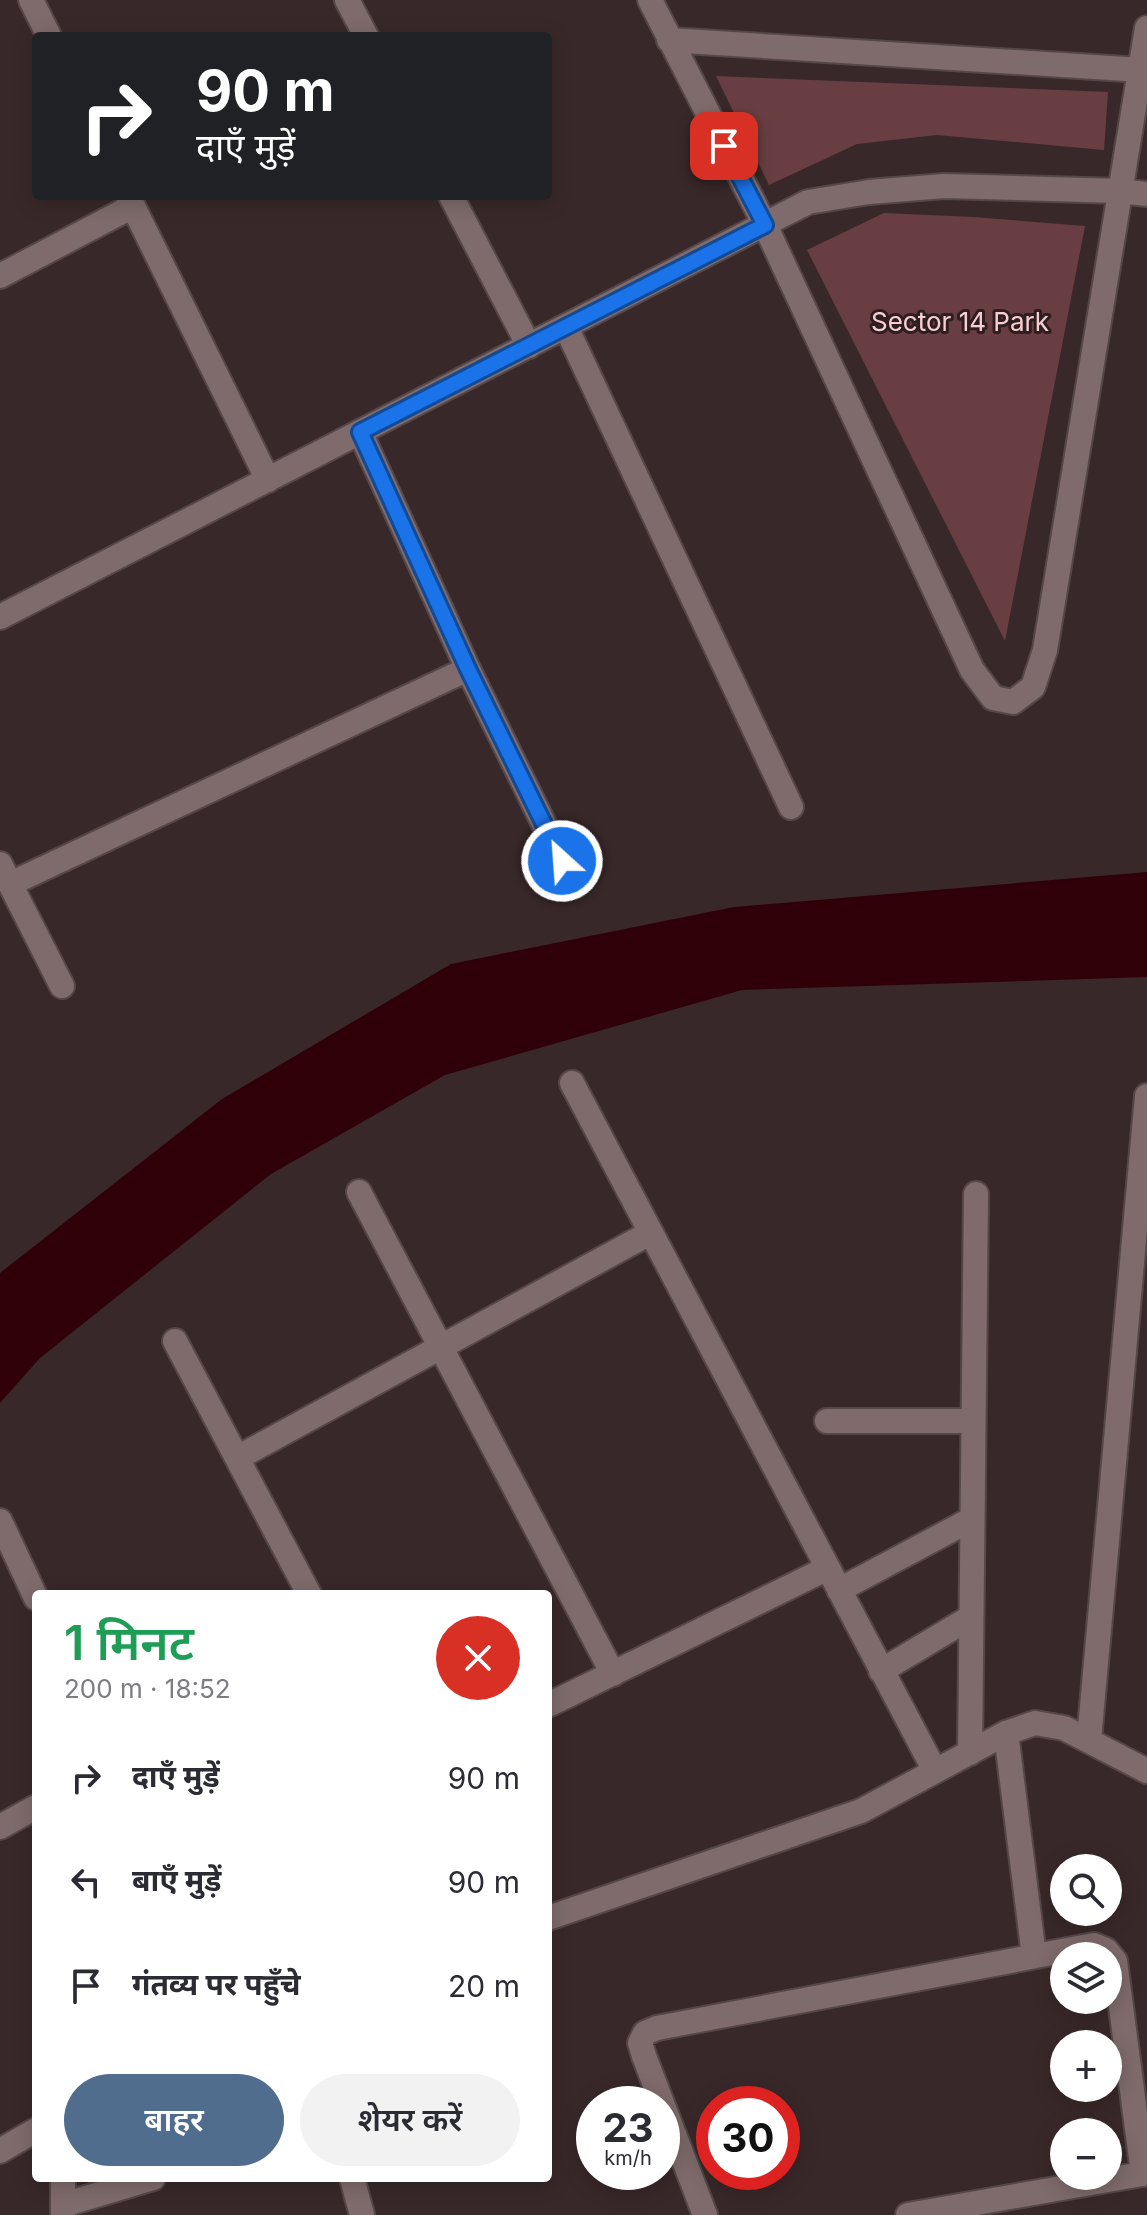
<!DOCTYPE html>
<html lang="hi">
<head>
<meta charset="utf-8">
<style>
  body { margin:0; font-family:Inter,"Noto Sans Devanagari",sans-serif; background:#f2f2f3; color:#2b2b33; height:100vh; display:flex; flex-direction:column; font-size:30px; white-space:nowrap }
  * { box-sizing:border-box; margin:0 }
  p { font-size:26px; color:#7c7c81 }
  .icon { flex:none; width:44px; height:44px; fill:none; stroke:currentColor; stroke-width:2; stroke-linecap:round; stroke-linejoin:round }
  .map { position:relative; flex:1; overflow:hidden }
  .details { position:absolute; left:32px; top:1590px; width:520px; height:592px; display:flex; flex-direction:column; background:#fff; border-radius:8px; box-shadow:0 4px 20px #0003 }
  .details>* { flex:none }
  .top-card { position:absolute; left:32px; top:32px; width:520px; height:168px; border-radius:8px; box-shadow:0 4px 20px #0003; background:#202124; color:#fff; overflow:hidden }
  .controls { position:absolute; left:1050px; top:1854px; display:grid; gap:16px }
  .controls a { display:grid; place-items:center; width:72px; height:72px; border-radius:50%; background:#fff; box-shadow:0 4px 20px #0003; font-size:40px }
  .speed { position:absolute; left:576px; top:2086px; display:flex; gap:16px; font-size:40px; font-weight:700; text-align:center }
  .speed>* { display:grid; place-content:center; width:104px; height:104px; border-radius:50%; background:#fff; box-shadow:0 4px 20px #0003; line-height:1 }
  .speed small { font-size:20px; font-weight:400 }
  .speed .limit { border:12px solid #d22; background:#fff; color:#111 }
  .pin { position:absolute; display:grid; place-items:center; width:68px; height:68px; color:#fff; margin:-34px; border-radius:16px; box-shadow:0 4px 12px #0006 }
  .me { position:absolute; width:88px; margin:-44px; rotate:334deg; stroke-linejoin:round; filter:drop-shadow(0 0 6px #0008) }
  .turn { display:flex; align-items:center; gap:28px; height:168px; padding:0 32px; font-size:36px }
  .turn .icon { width:104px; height:104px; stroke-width:2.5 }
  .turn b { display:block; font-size:56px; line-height:68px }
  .round { display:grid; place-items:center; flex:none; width:84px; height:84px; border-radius:42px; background:#f2f2f3 }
  .head { display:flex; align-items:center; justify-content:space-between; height:136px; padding:0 32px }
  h1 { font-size:48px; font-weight:600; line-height:60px; color:#1e9e55 }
  .button { display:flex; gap:16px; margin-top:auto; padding:16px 32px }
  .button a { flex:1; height:92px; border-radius:48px; background:#516d8d; color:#fff; font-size:32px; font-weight:600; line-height:92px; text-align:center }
  .button a+a { background:#f2f2f3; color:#2b2b33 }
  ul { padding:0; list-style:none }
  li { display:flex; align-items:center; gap:24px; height:104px; padding:0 32px }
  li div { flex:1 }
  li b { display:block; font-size:30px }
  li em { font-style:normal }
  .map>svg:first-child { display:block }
  .green { fill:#683e42 }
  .water { fill:#300008 }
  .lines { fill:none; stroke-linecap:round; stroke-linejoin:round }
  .minor-casing { stroke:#554748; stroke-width:28 }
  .minor { stroke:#7f6b6c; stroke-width:24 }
  .route-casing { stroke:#114b97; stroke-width:20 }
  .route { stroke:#1a73e8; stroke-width:14 }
  .labels { text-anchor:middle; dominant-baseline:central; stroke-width:6; stroke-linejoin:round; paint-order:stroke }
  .park-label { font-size:26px; fill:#f7cfd2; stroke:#2f1e20 }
</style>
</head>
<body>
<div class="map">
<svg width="1147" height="2215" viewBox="0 0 1147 2215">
  <rect width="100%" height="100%" fill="#392829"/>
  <path class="green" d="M716 76 1108 92 1104 150 937 135 857 144 769 185Z
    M884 213 973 217 1085 226 1005 641 807 250Z"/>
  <path class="water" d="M1147 872V977L742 990 445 1075 271 1174 40 1358 0 1403V1273L222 1099 451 964 734 907Z"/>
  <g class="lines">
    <g class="minor-casing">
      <path id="minor" d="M31 0 49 36
        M347 0 366 36
        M650 0 765 225 972 670 993 698 1013 702 1033 687 1045 650 1147 28
        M669 40 1141 70
        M128 196 268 480
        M451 196 529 346
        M0 276 133 206
        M566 327 791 807
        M360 432 468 669 562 861
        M0 617 808 202 869 192 944 186 1120 191 1147 194
        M0 864 62 986
        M10 884 468 669
        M572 1083 935 1771
        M359 1192 613 1674
        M175 1341 309 1594
        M827 1421H973
        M237 1458 650 1233
        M0 1521 36 1598
        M839 1590 972 1519
        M881 1671 971 1617
        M548 1705 828 1568
        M1006 1733 1034 1956
        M1089 1740 1147 1096
        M970 1753 976 1194
        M0 1827 36 1807
        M548 1918 861 1811 1006 1733 1035 1723 1064 1728 1147 1771
        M0 2151 36 2130
        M352 2178 362 2215
        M63 2205 153 2178
        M63 2215V2178
        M705 2215 644 2056 640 2043 645 2033 657 2028 1094 1945 1106 1950 1115 1961 1143 2174
        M908 2215 1147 2173"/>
    </g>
    <use href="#minor" class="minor"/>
  </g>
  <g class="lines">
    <g class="route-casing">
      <path id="route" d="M562 861 468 669 360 432 765 225 724 146"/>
    </g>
    <use href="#route" class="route"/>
  </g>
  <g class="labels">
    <g class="park-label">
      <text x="960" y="321">Sector 14 Park</text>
    </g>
  </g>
</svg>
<div class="controls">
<a><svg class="icon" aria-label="search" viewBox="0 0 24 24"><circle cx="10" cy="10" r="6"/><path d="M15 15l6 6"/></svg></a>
<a><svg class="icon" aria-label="layers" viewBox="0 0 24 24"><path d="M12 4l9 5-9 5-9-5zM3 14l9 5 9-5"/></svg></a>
<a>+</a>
<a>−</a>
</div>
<div class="speed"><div>23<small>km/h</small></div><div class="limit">30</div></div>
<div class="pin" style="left:724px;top:146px;background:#d93025"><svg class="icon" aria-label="arrive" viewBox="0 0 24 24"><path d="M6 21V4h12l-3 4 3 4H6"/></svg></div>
<svg class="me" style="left:562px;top:861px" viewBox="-20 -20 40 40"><circle r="17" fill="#1a73e8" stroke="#fff" stroke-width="3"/><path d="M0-11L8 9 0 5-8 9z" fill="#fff"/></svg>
<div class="top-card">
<div class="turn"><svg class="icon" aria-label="right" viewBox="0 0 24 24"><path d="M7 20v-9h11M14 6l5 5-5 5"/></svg><div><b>90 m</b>दाएँ मुड़ें</div></div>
</div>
<section class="details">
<div class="head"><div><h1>1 मिनट</h1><p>200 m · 18:52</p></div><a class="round" style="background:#d93025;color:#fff"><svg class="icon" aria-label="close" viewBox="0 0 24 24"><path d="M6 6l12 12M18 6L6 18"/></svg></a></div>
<ul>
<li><svg class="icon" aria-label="right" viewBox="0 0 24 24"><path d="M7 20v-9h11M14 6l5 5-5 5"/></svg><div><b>दाएँ मुड़ें</b></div><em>90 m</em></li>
<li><svg class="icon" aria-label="left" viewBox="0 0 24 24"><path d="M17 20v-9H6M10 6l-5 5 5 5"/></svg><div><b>बाएँ मुड़ें</b></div><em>90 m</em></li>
<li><svg class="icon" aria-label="arrive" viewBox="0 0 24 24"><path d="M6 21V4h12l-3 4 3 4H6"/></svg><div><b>गंतव्य पर पहुँचे</b></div><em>20 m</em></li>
</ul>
<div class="button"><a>बाहर</a><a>शेयर करें</a></div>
</section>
</div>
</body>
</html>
